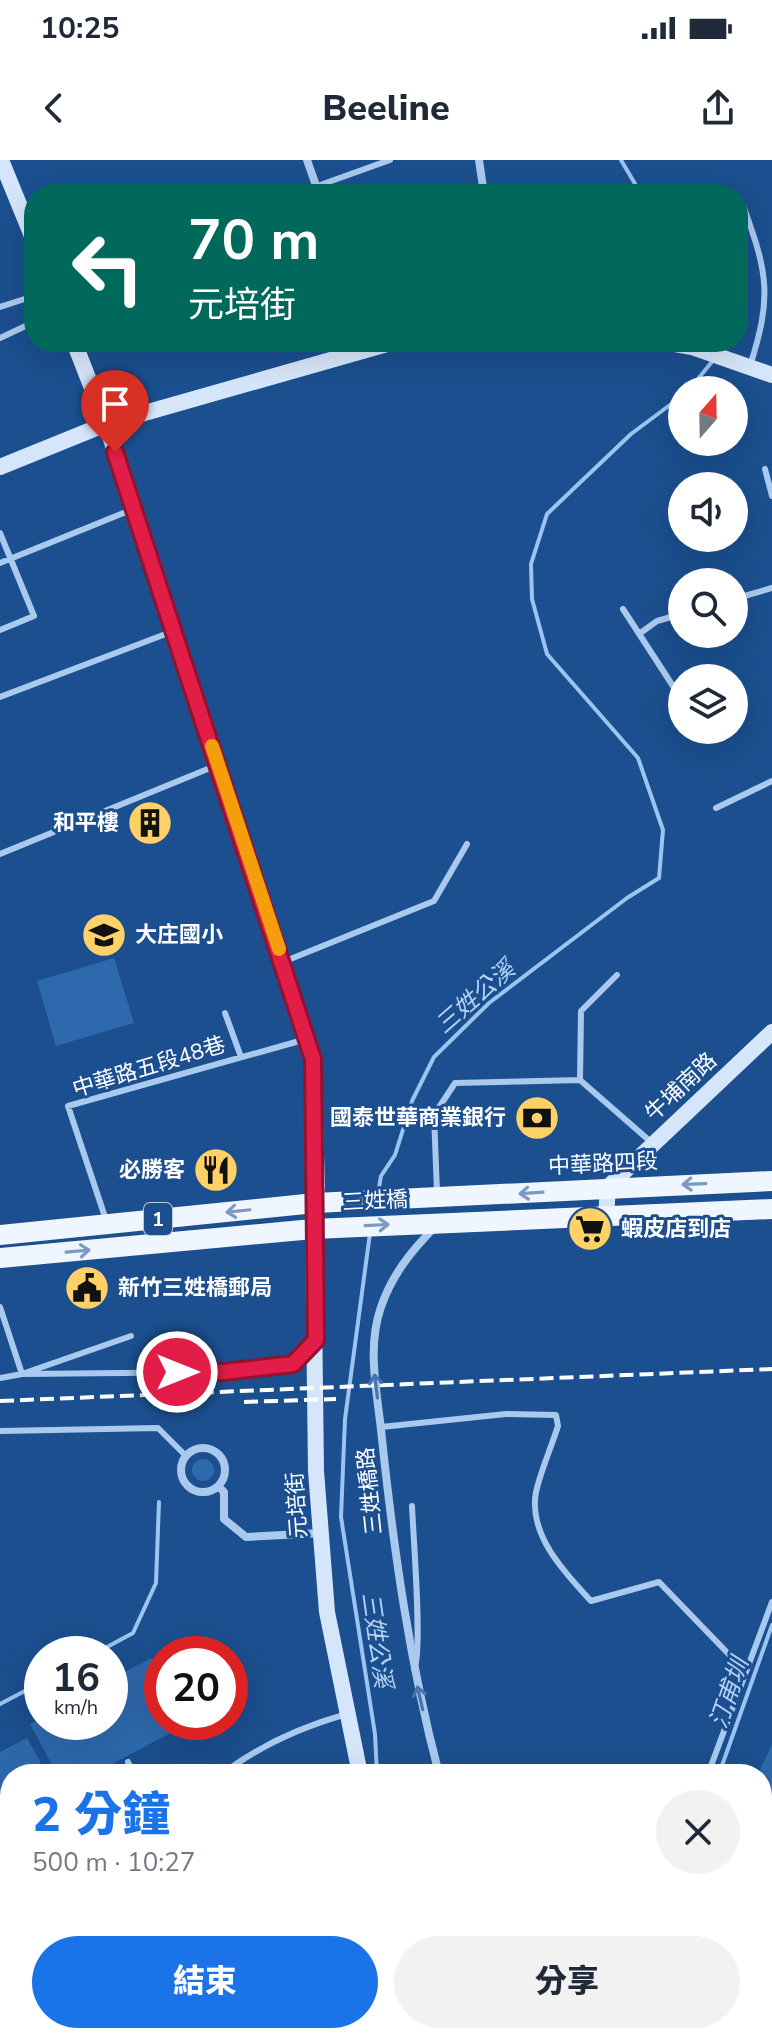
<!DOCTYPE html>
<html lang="zh-TW">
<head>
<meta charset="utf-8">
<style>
  body { margin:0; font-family:"Nunito Sans","Noto Sans TC",sans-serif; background:#f2f2f3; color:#1f2937; height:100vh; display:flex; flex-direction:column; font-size:30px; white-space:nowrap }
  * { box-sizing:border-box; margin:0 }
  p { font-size:26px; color:#747a83 }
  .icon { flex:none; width:44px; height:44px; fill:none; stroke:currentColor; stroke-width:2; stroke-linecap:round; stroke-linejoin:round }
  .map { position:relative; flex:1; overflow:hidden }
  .side { position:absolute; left:0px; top:1604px; width:772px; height:280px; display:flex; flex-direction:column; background:#fff; border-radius:32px 32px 0 0; box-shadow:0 8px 32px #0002 }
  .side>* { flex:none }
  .guide { position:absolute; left:24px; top:24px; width:724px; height:168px; border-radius:32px; box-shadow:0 8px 32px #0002; background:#00695c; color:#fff; overflow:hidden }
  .needle { width:52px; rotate:20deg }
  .buttons { position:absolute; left:668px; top:216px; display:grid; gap:16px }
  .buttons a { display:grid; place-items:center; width:80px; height:80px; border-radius:50%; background:#fff; box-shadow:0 8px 32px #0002; font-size:40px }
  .speed { position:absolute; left:24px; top:1476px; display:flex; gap:16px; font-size:40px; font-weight:700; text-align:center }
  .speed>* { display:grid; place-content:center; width:104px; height:104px; border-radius:50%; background:#fff; box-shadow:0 8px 32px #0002; line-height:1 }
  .speed small { font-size:20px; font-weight:400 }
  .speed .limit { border:12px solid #d22; background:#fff; color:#111 }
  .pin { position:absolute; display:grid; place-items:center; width:68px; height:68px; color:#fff; margin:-82px -34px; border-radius:50% 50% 50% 0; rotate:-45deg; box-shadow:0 0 8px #0007 }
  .pin .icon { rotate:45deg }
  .me { position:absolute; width:88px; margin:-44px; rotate:90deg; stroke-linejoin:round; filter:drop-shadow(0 0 6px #0008) }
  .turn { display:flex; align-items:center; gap:28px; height:168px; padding:0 32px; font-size:36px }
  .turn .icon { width:104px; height:104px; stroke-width:2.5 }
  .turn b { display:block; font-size:56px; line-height:68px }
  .round { display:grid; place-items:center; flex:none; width:84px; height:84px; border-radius:42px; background:#f2f2f3 }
  .overview { display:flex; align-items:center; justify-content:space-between; height:136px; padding:0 32px }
  h1 { font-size:48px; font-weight:800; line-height:60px; color:#1a73e8 }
  .cta { display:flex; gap:16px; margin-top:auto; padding:16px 32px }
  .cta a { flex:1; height:92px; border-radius:48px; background:#1a73e8; color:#fff; font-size:32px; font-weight:800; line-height:92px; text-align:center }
  .cta a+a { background:#f2f2f3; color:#1f2937 }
  .status { display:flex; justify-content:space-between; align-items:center; height:56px; padding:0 40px; background:#fff; direction:ltr }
  .status svg { height:22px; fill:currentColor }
  header { display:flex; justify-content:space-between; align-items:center; height:104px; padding:0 32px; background:#fff; font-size:36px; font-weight:800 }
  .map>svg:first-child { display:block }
  .green { fill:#2e69ad }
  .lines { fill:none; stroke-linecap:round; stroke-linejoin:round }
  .stream { stroke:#9cc4f0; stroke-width:4 }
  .lane { stroke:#a9c9ee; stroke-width:6 }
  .street { stroke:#a9c9ee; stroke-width:8 }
  .secondary { stroke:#d6e6fa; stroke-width:16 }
  .primary { stroke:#f0f6ff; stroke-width:20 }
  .rail { stroke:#fff; stroke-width:4; stroke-dasharray:14 6; stroke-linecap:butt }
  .oneway { stroke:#7b9ac1 }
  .oneway2 { stroke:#4674ac }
  .route-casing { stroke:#92132f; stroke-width:20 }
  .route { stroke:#e11d48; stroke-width:14 }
  .slow { stroke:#f59e0b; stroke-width:14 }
  .labels { text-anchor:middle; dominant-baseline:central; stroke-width:6; stroke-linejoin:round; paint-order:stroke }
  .shield { fill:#1b4f8f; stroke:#bbcadd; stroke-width:2 }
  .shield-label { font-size:20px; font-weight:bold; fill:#fff }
  .poi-label { font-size:22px; font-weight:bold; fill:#fff; stroke:#1b4f8f; text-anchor:end }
  .street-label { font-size:22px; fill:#fff; stroke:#1b4f8f }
  .water-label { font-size:24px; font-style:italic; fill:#b5d3f5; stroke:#1b4f8f }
</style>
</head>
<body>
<div class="status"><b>10:25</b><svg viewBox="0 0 49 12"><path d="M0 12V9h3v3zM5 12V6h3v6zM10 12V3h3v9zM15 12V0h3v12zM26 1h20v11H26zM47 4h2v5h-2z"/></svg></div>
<header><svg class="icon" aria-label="back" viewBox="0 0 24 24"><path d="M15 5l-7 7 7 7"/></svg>Beeline<svg class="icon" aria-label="share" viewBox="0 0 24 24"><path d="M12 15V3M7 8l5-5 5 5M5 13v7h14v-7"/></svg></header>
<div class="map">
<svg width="772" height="1884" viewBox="0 0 772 1884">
  <rect width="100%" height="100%" fill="#1b4f8f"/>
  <path class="green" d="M114 798 134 863 56 886 37 821Z
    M192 1310a11 11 0 1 1 22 0a11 11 0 1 1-22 0Z
    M151 1498 162 1519V1562L187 1564 94 1614H57L30 1564 42 1557V1562H110V1520Z
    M27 1578 47 1614H10V1643L0 1649V1592Z
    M772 1584V1884H662L663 1874H762V1614H758Z"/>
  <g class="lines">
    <path class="stream" d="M621 0 641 34
      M720 191 726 182
      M689 230 715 198
      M378 1033 381 1016 395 995 412 941 434 897 489 843 627 738 659 718 663 670 638 598 547 494 532 439 531 404 547 354 631 274 682 236
      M370 1073 345 1259 341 1357 375 1574 377 1614
      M94 1494 133 1473 156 1423 159 1342
      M0 1544 42 1522
      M719 1614 772 1465
      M0 1749 3 1755
      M0 1774 10 1783
      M63 1874 67 1884
      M469 1874 473 1884
      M637 1884 641 1874"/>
    <path class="lane" d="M295 34 390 0
      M744 48C768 114 772 137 750 206
      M0 147 34 136
      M0 178 34 162
      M765 309 772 336
      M0 373 34 456 0 470
      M0 403 131 350
      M734 439 772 428
      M623 449 682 540
      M639 474 657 461 682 454
      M0 537 171 472
      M716 648 772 621
      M0 694 215 606
      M283 802 434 741 467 684
      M225 853 241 897
      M580 920 651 982
      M437 1032 434 955 455 923 580 920 581 851 617 815
      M106 1060 68 946 303 880
      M0 1147 22 1214 131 1176
      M0 1218 22 1214 224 1212 293 1204 311 1185
      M381 1267 506 1254 556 1255 558 1266C551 1288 541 1310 536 1332 528 1375 565 1413 591 1441L659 1422 745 1511
      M0 1271 158 1268 186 1296
      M412 1346C413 1373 423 1494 414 1509
      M128 1602 134 1614
      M229 1609C265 1583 304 1566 347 1554
      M708 1614 772 1442
      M0 1758 10 1771
      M0 1809 10 1825
      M40 1874 46 1884
      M69 1874 73 1884
      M314 1874 319 1884
      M399 1874 405 1884
      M159 1884 182 1874
      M374 1884 398 1874
      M624 1884V1874"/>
    <path class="street" d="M307 0 319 34
      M479 0 484 34
      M435 1067C411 1091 392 1115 381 1147 366 1190 378 1235 382 1279 394 1392 410 1504 439 1614
      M181 1310a22 22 0 1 1 44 0a22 22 0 1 1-44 0Z
      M218 1326 224 1332V1359L246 1377 321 1373
      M572 1874 576 1884"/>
    <path class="secondary" d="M1 0 34 81
      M74 182 106 264 313 899 317 1026 313 1069 316 1311 327 1452 360 1614
      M664 182 692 187 772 215
      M0 307 106 264 394 182
      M606 1057 608 1027 772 872
      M435 1874 440 1884"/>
    <path class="primary" d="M0 1075 315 1043 772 1021
      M0 1098 313 1069 772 1049"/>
    <path class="rail" d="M0 1241 772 1209
      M244 1242 336 1239"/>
  </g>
  <defs><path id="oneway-shaft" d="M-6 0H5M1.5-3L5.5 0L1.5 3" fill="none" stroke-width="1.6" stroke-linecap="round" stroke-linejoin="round" transform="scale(2)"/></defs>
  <g class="oneway">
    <use href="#oneway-shaft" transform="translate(694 1024) rotate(178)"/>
    <use href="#oneway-shaft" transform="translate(531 1033) rotate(176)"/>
    <use href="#oneway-shaft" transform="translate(238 1051) rotate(174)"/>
    <use href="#oneway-shaft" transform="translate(377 1065) rotate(-3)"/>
    <use href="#oneway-shaft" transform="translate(78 1091) rotate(-5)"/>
  </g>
  <g class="oneway2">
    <use href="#oneway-shaft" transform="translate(376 1226) rotate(-97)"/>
    <use href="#oneway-shaft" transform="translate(420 1538) rotate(-103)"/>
  </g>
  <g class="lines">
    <g class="route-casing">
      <path id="route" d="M115 292 313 899 316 1180 293 1204 224 1212H177"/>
    </g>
    <use href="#route" class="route"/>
    <path class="slow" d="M212 586 279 789"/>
  </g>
  <defs>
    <g id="building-disc" transform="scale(2.3)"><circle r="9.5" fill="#ffd166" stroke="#1b4f8f"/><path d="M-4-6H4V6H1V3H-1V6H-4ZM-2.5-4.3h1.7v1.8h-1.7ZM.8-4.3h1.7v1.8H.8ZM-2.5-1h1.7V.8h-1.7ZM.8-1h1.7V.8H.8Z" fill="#111"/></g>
    <g id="school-disc" transform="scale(2.3)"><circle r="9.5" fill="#ffd166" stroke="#1b4f8f"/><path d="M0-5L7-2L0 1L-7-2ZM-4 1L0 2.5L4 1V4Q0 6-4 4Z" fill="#111"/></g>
    <g id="bank-disc" transform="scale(2.3)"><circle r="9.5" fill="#ffd166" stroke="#1b4f8f"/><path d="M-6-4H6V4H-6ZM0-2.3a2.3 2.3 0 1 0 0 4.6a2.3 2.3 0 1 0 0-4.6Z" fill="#111"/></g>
    <g id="restaurant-disc" transform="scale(2.3)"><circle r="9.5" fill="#ffd166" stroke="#1b4f8f"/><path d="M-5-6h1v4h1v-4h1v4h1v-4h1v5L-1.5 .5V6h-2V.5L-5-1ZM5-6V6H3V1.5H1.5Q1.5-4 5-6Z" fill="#111"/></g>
    <g id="supermarket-disc" transform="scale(2.3)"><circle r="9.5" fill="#ffd166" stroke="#1b4f8f"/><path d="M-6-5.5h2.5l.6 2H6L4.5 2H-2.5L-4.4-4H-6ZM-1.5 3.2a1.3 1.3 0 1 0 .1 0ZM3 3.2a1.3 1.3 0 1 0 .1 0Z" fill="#111"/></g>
    <g id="civic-disc" transform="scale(2.3)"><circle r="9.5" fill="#ffd166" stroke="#1b4f8f"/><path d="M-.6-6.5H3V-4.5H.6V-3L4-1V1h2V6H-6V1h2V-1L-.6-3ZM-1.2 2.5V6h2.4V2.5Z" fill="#111"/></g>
  </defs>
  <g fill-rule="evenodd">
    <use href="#building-disc" x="150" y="663"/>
    <use href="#school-disc" x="104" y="775"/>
    <use href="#bank-disc" x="537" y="958"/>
    <use href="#restaurant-disc" x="216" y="1010"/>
    <use href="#supermarket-disc" x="590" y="1069"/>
    <use href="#civic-disc" x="87" y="1128"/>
  </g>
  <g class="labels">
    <rect class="shield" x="144" y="1043" width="28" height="32" rx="6"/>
    <g class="shield-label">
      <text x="158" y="1059">1</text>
    </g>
    <g class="poi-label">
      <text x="119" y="663">和平樓</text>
      <text x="135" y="775" text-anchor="start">大庄國小</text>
      <text x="506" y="958">國泰世華商業銀行</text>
      <text x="185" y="1010">必勝客</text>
      <text x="621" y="1069" text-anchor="start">蝦皮店到店</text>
      <text x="118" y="1128" text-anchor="start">新竹三姓橋郵局</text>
    </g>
    <g class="street-label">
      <text transform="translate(149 907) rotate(-17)">中華路五段48巷</text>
      <text transform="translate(681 927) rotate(-43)">牛埔南路</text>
      <text transform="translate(603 1004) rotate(-3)">中華路四段</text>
      <text transform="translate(375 1041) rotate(-3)">三姓橋</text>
      <text transform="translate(370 1331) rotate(-96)">三姓橋路</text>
      <text transform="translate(297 1345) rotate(-94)">元培街</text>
    </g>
    <g class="water-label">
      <text transform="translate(475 837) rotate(-41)">三姓公溪</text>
      <text transform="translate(377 1480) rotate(82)">三姓公溪</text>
      <text transform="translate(729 1533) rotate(-71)">汀甫圳</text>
    </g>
  </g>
</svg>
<div class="buttons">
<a><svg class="needle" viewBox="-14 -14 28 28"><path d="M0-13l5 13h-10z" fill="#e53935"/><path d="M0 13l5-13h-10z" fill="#747a83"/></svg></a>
<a><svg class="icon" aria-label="sound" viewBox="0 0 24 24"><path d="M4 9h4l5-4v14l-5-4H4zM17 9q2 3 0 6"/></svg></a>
<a><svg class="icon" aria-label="search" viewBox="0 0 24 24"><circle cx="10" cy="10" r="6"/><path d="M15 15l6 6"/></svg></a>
<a><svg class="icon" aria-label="layers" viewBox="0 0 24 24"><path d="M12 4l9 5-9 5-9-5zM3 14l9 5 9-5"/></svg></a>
</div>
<div class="speed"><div>16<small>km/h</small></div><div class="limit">20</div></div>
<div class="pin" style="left:115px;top:292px;background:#d93025"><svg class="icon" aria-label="arrive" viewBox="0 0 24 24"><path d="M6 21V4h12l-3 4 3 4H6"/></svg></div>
<svg class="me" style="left:177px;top:1212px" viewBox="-20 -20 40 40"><circle r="17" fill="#e11d48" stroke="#fff" stroke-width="3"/><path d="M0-11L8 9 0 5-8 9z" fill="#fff"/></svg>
<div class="guide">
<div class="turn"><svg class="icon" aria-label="left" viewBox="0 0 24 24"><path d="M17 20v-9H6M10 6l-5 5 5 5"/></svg><div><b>70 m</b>元培街</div></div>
</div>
<section class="side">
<div class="overview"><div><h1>2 分鐘</h1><p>500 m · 10:27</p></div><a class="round"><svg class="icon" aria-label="close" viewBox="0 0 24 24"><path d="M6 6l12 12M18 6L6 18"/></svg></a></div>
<div class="cta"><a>結束</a><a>分享</a></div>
</section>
</div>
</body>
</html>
